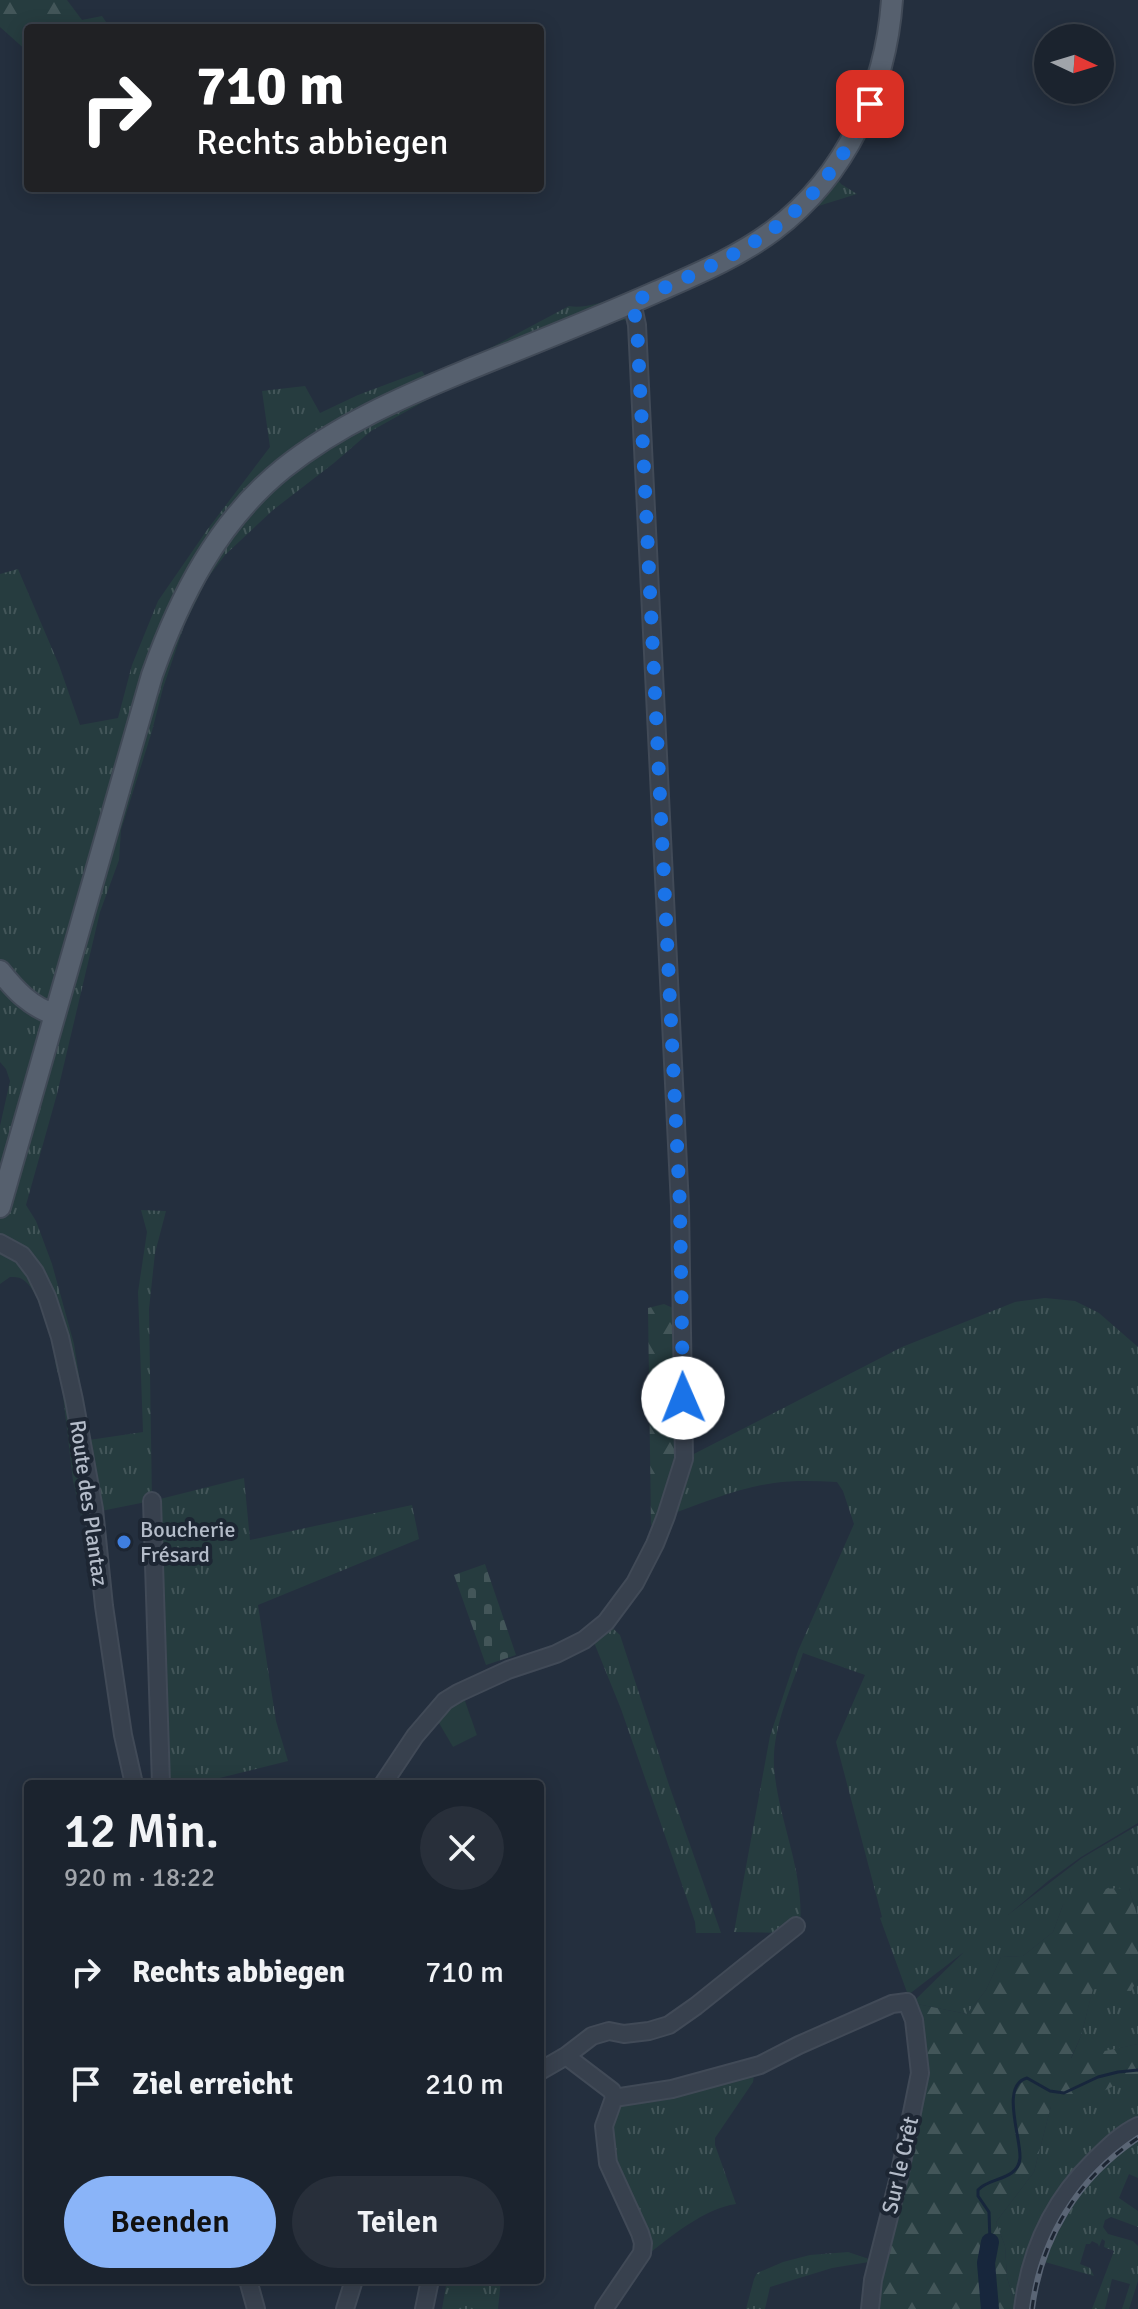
<!DOCTYPE html>
<html lang="de">
<head>
<meta charset="utf-8">
<style>
  body { margin:0; font-family:Signika,sans-serif; background:#282f3a; color:#f1f3f6; height:100vh; display:flex; flex-direction:column; font-size:30px; white-space:nowrap }
  * { box-sizing:border-box; margin:0 }
  p { font-size:26px; color:#a0a4aa }
  .icon { flex:none; width:44px; height:44px; fill:none; stroke:currentColor; stroke-width:2; stroke-linecap:round; stroke-linejoin:round }
  .map { position:relative; flex:1; overflow:hidden }
  .side { position:absolute; left:24px; top:1780px; width:520px; height:504px; display:flex; flex-direction:column; background:#1b232e; border-radius:8px; box-shadow:0 4px 20px #0003,0 0 0 2px #39404a }
  .side>* { flex:none }
  .guide { position:absolute; left:24px; top:24px; width:520px; height:168px; border-radius:8px; box-shadow:0 4px 20px #0003,0 0 0 2px #39404a; background:#202124; color:#fff; overflow:hidden }
  .needle { width:52px; rotate:94deg }
  .tools { position:absolute; left:1034px; top:24px; display:grid; gap:16px }
  .tools a { display:grid; place-items:center; width:80px; height:80px; border-radius:50%; background:#1b232e; box-shadow:0 4px 20px #0003,0 0 0 2px #39404a; font-size:40px }
  .pin { position:absolute; display:grid; place-items:center; width:68px; height:68px; color:#fff; margin:-34px; border-radius:16px; box-shadow:0 4px 12px #0006 }
  .me { position:absolute; width:88px; margin:-44px; rotate:359deg; stroke-linejoin:round; filter:drop-shadow(0 0 6px #0008) }
  .turn { display:flex; align-items:center; gap:28px; height:168px; padding:0 40px; font-size:36px }
  .turn .icon { width:104px; height:104px; stroke-width:2.5 }
  .turn b { display:block; font-size:56px; line-height:68px }
  .round { display:grid; place-items:center; flex:none; width:84px; height:84px; border-radius:42px; background:#282f3a }
  .headline { display:flex; align-items:center; justify-content:space-between; height:136px; padding:0 40px }
  h1 { font-size:48px; font-weight:600; line-height:60px }
  .cta { display:flex; gap:16px; margin-top:auto; padding:16px 40px }
  .cta a { flex:1; height:92px; border-radius:48px; background:#8ab4f8; color:#111; font-size:32px; font-weight:600; line-height:92px; text-align:center }
  .cta a+a { background:#282f3a; color:#f1f3f6 }
  ul { padding:0; list-style:none }
  li { display:flex; align-items:center; gap:24px; height:112px; padding:0 40px }
  li div { flex:1 }
  li b { display:block; font-size:30px }
  li em { font-style:normal }
  .map>svg:first-child { display:block }
  .grass { fill:url(#grass-tufts) }
  .forest { fill:url(#forest-firs) }
  .cemetery { fill:url(#cemetery-stones) }
  .garden { fill:#263c3f }
  .lines { fill:none; stroke-linecap:round; stroke-linejoin:round }
  .stream { stroke:#17263c; stroke-width:3 }
  .river { stroke:#17263c; stroke-width:18 }
  .minor-casing { stroke:#414a57; stroke-width:20 }
  .major-casing { stroke:#414a57; stroke-width:24 }
  .minor { stroke:#38414e; stroke-width:16 }
  .major { stroke:#56606e; stroke-width:20 }
  .rail-casing { stroke:#5a6575; stroke-width:6 }
  .rail { stroke:#1d2633; stroke-width:3; stroke-dasharray:9; stroke-linecap:butt }
  .route { stroke:#1a73e8; stroke-width:14; stroke-dasharray:0 25.2 }
  .shop-dot { fill:#3f7fe0; stroke:#1d2633; stroke-width:3 }
  .labels { text-anchor:middle; dominant-baseline:central; stroke-width:8; stroke-linejoin:round; paint-order:stroke }
  .street-label { font-size:22px; fill:#b4bcc9; stroke:#1d2633 }
  .poi-label { font-size:22px; fill:#b4bcc9; stroke:#1d2633; text-anchor:start }
</style>
</head>
<body>
<div class="map">
<svg width="1138" height="2309" viewBox="0 0 1138 2309">
  <defs>
    <pattern id="grass-tufts" width="24" height="20" patternUnits="userSpaceOnUse" patternTransform="scale(2)"><rect width="24" height="20" fill="#263c3f"/><path d="M3 7l-1-3M5 7V3M7 7l1-3M15 17l-1-3M17 17v-4M19 17l1-3" fill="none" stroke="#435659"/></pattern>
    <pattern id="forest-firs" width="22" height="20" patternUnits="userSpaceOnUse" patternTransform="scale(2)"><rect width="22" height="20" fill="#263c3f"/><path d="M5 1l3.5 6h-7zM16 11l3.5 6h-7z" fill="#435659"/></pattern>
    <pattern id="cemetery-stones" width="16" height="16" patternUnits="userSpaceOnUse" patternTransform="scale(2)"><rect width="16" height="16" fill="#263c3f"/><path d="M2 7V4a2 2 0 0 1 4 0v3zM10 15v-3a2 2 0 0 1 4 0v3z" fill="#435659"/></pattern>
  </defs>
  <rect width="100%" height="100%" fill="#242f3e"/>
  <path class="grass" d="M881 0H899L837 178 841 184 857 194 812 208 651 301 642 313 637 325 624 320 606 323 434 396 371 431 334 463 273 510 225 555 207 579 184 626 163 688 152 731 121 830 119 860 100 912 57 1094 26 1205 36 1221 52 1264 74 1344 89 1440 143 1432 138 1292 147 1232 141 1210 166 1211 155 1253 149 1309 152 1501 244 1478 250 1540 412 1505 419 1539 258 1605 276 1721 288 1761 195 1784H161L151 1501 81 1515 73 1481 61 1378C54 1369 56 1358 53 1348 49 1330 39 1289 22 1279 19 1277 14 1277 10 1277L0 1284V1126L10 1081 6 1069 0 1062V574L18 569 59 665 80 725 118 718 132 665 158 601 207 530 270 447 262 391 305 386 320 413 358 395 422 371 426 377 479 354 569 306C592 311 633 290 656 281 695 265 736 249 769 223 836 169 880 86 881 0Z
    M1045 1298 1075 1301 1099 1313 1138 1347V1823L1081 1857 1048 1881 1008 1915 1082 1858 1138 1825V1918L1129 1888 1063 1905 1053 1932 1023 1956 1001 1957 986 1990 967 2014 912 2003 964 1952 908 1995 880 1918 882 1917 836 1742 865 1675 803 1653C791 1689 772 1728 774 1767 778 1820 805 1872 800 1926L783 1933 734 1932 770 1736 798 1651 854 1524 843 1491 837 1482C816 1481 795 1480 774 1483 737 1488 701 1504 666 1516L680 1410 684 1459 902 1347 1015 1302Z
    M606 1622 620 1635 669 1785 721 1933H696L695 1922 621 1709 591 1635Z
    M1138 1979V2044L1071 2059 1081 2036 1093 1988 1131 1990Z
    M750 2072 754 2075 753 2082 715 2138V2145L736 2204C705 2208 668 2238 644 2258L609 2162 613 2103Z
    M1132 2077H1138V2125L1060 2199 1017 2309 1007 2278 1005 2246 996 2222 1034 2172 1051 2106Z
    M1138 2141V2178L1129 2174 1119 2198 1138 2211V2227L1111 2217 1105 2220 1103 2227 1108 2234 1133 2241 1138 2246V2281L1129 2309H1122L1130 2284 1112 2279 1105 2309H1092L1114 2251 1104 2247 1105 2241 1102 2239 1099 2247 1098 2244 1092 2241 1090 2244H1086L1080 2264 1090 2268 1094 2276 1045 2262C1064 2215 1092 2167 1138 2141Z
    M848 2252 875 2261 832 2268 770 2287 765 2309H746L754 2279 757 2273 783 2262 810 2255Z
    M447 2280H501L498 2309H442Z"/>
  <path class="forest" d="M0 0H67L82 20 102 16 110 28H28V52L0 27Z
    M664 1304 675 1309 680 1410 674 1480 658 1523 651 1525 648 1308Z
    M1129 1888 1138 1918V1979L1131 1991 1093 1989 1081 2036 1071 2058 1138 2044V2077H1132L1071 2107 1051 2106 1034 2172 996 2222 1005 2246 1007 2278 1017 2309H876L882 2265 924 2084 912 2003 967 2014 986 1990 1001 1957 1023 1956 1053 1932 1063 1905 1095 1889Z"/>
  <path class="cemetery" d="M485 1564 516 1655 486 1665 454 1575Z"/>
  <path class="garden" d="M459 1699 465 1701 477 1735 453 1747 436 1718Z"/>
  <g class="lines">
    <path class="stream" d="M990 2242 989 2212 978 2196V2190C989 2177 1018 2181 1020 2158 1021 2137 1000 2085 1027 2078L1050 2091 1064 2093 1098 2077 1118 2072 1138 2070"/>
    <path class="river" d="M990 2242 986 2263 990 2309"/>
    <g class="minor-casing">
      <path id="minor" d="M0 1243 22 1255 35 1272 47 1297 60 1337 74 1400 94 1509 104 1606 123 1735 134 1784
        M152 1501 161 1784
        M383 1784 415 1736 445 1701 458 1693 508 1670 556 1654 584 1640 606 1622 635 1583 655 1544 666 1516 684 1459 680 1206 637 325 632 302
        M566 2056 612 2091 614 2098 672 2089 760 2065 799 2045 892 2004 907 2002 914 2020 920 2073 899 2177 873 2280 870 2309
        M540 2071 566 2056 592 2036 609 2031 624 2034 649 2031 669 2025 696 2006 796 1926
        M248 2280 256 2309
        M345 2309 354 2280
        M424 2309 430 2280
        M604 2309 642 2253 643 2243 640 2233 608 2163 604 2126 614 2098
        M1023 2309C1030 2251 1052 2202 1094 2161 1107 2148 1121 2134 1138 2126"/>
    </g>
    <g class="major-casing">
      <path id="major" d="M0 971C15 990 31 1007 54 1014
        M0 1207 152 675C180 596 218 521 284 468 338 425 402 397 465 371 529 345 593 320 656 292 697 274 738 257 774 230 846 176 886 88 892 0"/>
    </g>
    <use href="#minor" class="minor"/>
    <use href="#major" class="major"/>
    <g class="rail-casing">
      <path id="rail" d="M1032 2309C1041 2238 1078 2178 1138 2138"/>
    </g>
    <use href="#rail" class="rail"/>
  </g>
  <g class="lines">
    <path class="route" d="M683 1398 680 1206 637 325 632 302C747 251 814 224 870 104"/>
  </g>
  <circle class="shop-dot" cx="124" cy="1542" r="8"/>
  <g class="labels">
    <g class="street-label">
      <text transform="translate(89 1503) rotate(82)">Route des Plantaz</text>
      <text transform="translate(900 2165) rotate(-77)">Sur le Crêt</text>
    </g>
    <g class="poi-label">
      <text x="140" y="1529">Boucherie<tspan x="140" dy="25">Frésard</tspan></text>
    </g>
  </g>
</svg>
<div class="tools">
<a><svg class="needle" viewBox="-14 -14 28 28"><path d="M0-13l5 13h-10z" fill="#e53935"/><path d="M0 13l5-13h-10z" fill="#a0a4aa"/></svg></a>
</div>
<div class="pin" style="left:870px;top:104px;background:#d93025"><svg class="icon" aria-label="arrive" viewBox="0 0 24 24"><path d="M6 21V4h12l-3 4 3 4H6"/></svg></div>
<svg class="me" style="left:683px;top:1398px" viewBox="-20 -20 40 40"><circle r="19" fill="#fff"/><path d="M0-13L10 11 0 6-10 11z" fill="#1a73e8"/></svg>
<div class="guide">
<div class="turn"><svg class="icon" aria-label="right" viewBox="0 0 24 24"><path d="M7 20v-9h11M14 6l5 5-5 5"/></svg><div><b>710 m</b>Rechts abbiegen</div></div>
</div>
<section class="side">
<div class="headline"><div><h1>12 Min.</h1><p>920 m · 18:22</p></div><a class="round"><svg class="icon" aria-label="close" viewBox="0 0 24 24"><path d="M6 6l12 12M18 6L6 18"/></svg></a></div>
<ul>
<li><svg class="icon" aria-label="right" viewBox="0 0 24 24"><path d="M7 20v-9h11M14 6l5 5-5 5"/></svg><div><b>Rechts abbiegen</b></div><em>710 m</em></li>
<li><svg class="icon" aria-label="arrive" viewBox="0 0 24 24"><path d="M6 21V4h12l-3 4 3 4H6"/></svg><div><b>Ziel erreicht</b></div><em>210 m</em></li>
</ul>
<div class="cta"><a>Beenden</a><a>Teilen</a></div>
</section>
</div>
</body>
</html>
